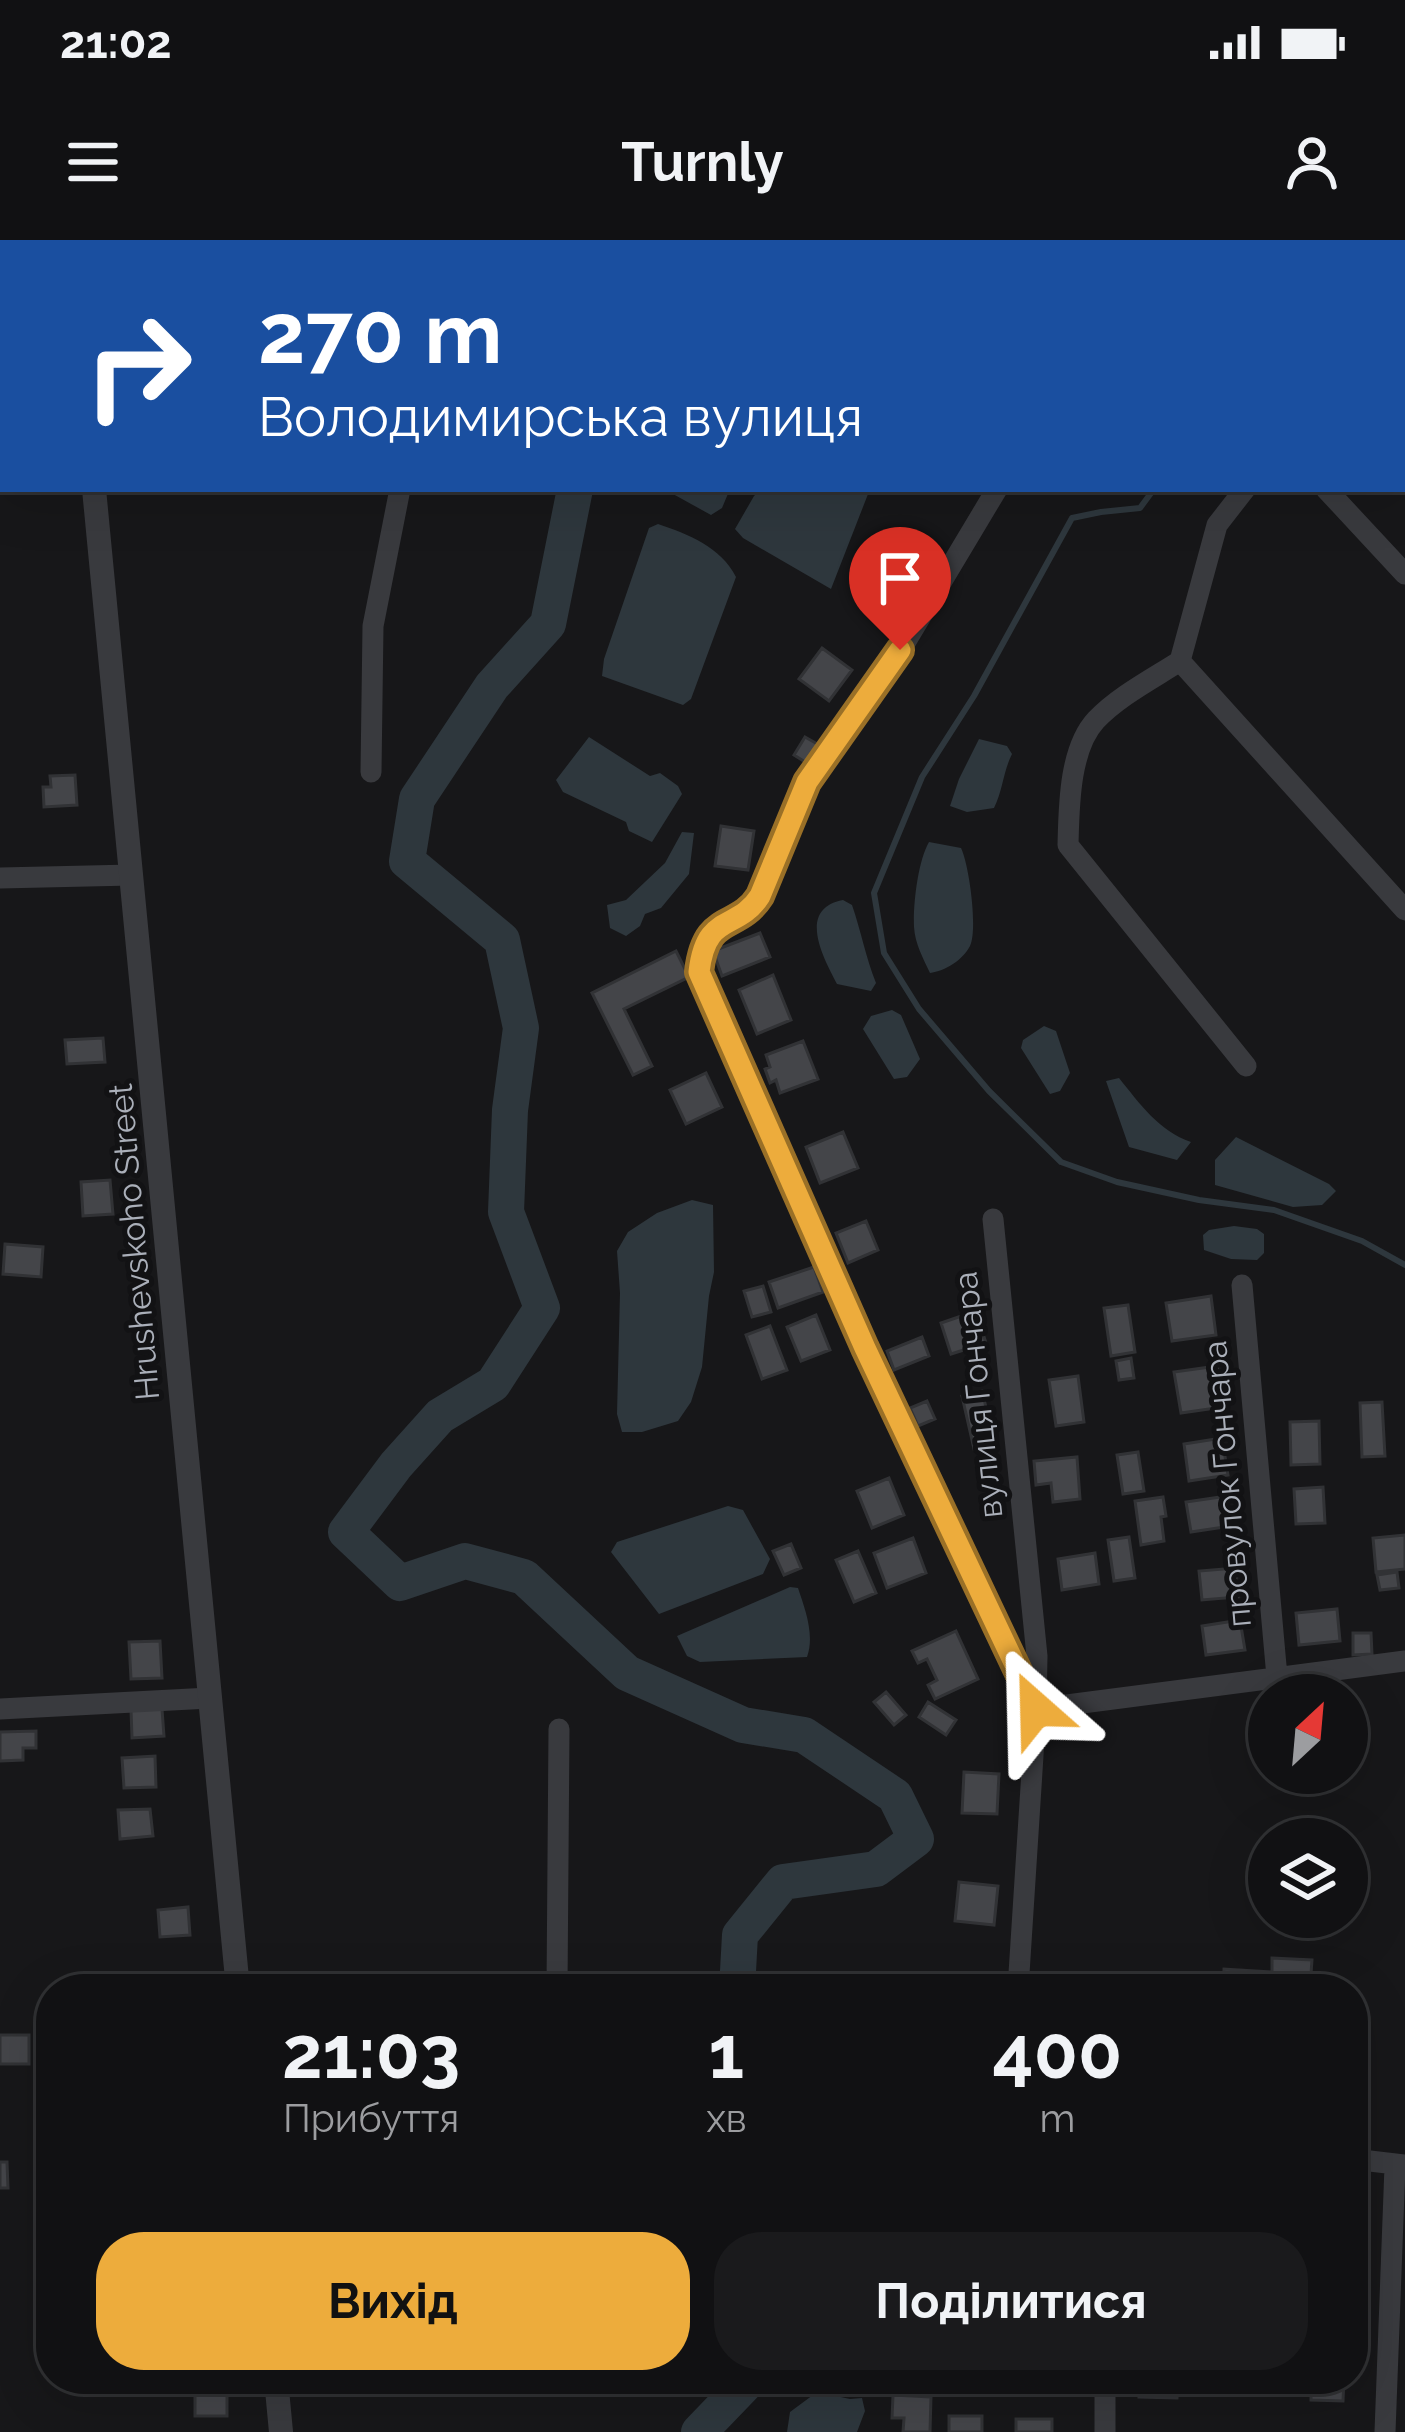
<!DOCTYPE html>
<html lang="uk">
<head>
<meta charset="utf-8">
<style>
  body { margin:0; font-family:Raleway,sans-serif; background:#1a1a1c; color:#f1f3f6; height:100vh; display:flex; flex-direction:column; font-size:45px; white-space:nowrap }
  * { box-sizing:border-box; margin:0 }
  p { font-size:39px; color:#9c9da0 }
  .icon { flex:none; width:66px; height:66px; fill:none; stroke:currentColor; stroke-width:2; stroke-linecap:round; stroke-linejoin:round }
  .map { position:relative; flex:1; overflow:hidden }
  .details { position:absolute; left:36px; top:1734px; width:1332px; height:420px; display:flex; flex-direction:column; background:#111113; border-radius:48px; box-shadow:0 12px 48px #0002,0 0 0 3px #303133 }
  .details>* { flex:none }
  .banner { position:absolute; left:0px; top:0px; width:1407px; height:252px; box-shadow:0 12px 48px #0002,0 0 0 3px #303133; background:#1a4fa0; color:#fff; overflow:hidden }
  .needle { width:78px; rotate:26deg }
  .fabs { position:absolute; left:1248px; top:1434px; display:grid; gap:24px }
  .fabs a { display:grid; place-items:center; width:120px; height:120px; border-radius:50%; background:#111113; box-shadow:0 12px 48px #0002,0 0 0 3px #303133; font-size:60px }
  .pin { position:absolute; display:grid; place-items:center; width:102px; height:102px; color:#fff; margin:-123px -51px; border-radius:50% 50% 50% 0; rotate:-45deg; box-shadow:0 0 12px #0007 }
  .pin .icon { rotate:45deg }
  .me { position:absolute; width:132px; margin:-66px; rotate:335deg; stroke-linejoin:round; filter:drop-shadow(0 0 9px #0008) }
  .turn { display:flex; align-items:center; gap:42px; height:252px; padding:0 60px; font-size:54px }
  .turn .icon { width:156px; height:156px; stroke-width:2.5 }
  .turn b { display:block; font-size:84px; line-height:102px }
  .eta { display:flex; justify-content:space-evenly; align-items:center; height:204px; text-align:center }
  .eta b { font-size:72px; font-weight:700; line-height:84px }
  .primary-button { display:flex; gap:24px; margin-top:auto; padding:24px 60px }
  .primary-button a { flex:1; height:138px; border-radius:48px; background:#edac3c; color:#111; font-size:48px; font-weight:700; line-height:138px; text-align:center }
  .primary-button a+a { background:#1a1a1c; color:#f1f3f6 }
  .status { display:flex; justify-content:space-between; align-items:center; height:84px; padding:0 60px; background:#111113; direction:ltr }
  .status svg { height:33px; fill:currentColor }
  header { display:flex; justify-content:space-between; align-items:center; height:156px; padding:0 60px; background:#111113; font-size:54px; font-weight:700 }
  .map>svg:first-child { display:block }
  .water { fill:#2e373d }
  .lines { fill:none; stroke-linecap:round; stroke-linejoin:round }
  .stream { stroke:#2e373d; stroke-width:6 }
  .river { stroke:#2e373d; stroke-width:36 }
  .building { fill:#444549; stroke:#313235; stroke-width:3 }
  .minor { stroke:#393a3e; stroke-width:21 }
  .tertiary { stroke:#393a3e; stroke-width:24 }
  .route-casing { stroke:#9a7027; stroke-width:30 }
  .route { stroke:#edac3c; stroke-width:21 }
  .labels { text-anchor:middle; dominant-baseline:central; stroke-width:10; stroke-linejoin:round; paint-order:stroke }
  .street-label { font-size:33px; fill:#aaafb9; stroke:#121214 }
</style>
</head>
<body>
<div class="status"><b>21:02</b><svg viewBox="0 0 49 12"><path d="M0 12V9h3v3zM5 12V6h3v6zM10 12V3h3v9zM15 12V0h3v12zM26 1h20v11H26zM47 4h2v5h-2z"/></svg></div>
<header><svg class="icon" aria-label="menu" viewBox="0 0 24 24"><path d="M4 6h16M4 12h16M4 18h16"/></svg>Turnly<svg class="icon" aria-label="person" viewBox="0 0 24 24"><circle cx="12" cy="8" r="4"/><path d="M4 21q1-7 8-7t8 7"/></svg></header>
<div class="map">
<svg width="1405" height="2192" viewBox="0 0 1405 2192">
  <rect width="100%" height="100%" fill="#171719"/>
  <path class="water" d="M569 249H592L564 369 548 384 537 373Z
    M670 249H730L722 268 711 275 673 254Z
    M761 249H870L831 349 743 298 735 289 754 256Z
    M658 284C688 294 721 307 736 337L691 459 683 465 602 436 604 419 649 288Z
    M589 497 650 536 660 533 678 546 682 554 652 602 629 591 626 582 563 552 556 540Z
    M979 499 1007 506 1012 514C1003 532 1003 550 994 568L967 572 950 566 959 539Z
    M682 592 694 593 689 634 661 668 645 674 640 686 626 696 610 688 607 665 626 660 665 623Z
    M929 602 961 608C969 624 978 689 970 706 963 720 945 731 930 733 923 718 915 704 914 687 913 664 918 621 929 602Z
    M843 660 852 665C861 691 866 718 876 743L871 751 837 744C824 719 796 669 843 660Z
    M892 770 901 775 920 819 907 837 894 839 863 789 871 776Z
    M1044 786 1056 791 1070 833 1060 851 1050 854 1021 808 1023 800Z
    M1119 838C1140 864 1159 891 1191 902L1177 920 1129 907 1106 841Z
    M1236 897 1329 944 1336 951 1322 965 1293 967 1215 945V920Z
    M692 960 713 965 714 1032 709 1056 702 1127 691 1162 678 1181 642 1192H622L617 1174 620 1053 617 1011 628 992 657 973Z
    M1234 986 1257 989 1264 994V1013L1257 1020 1231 1019 1204 1010 1203 995 1209 990Z
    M728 1266 743 1270 770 1319 763 1334 659 1374 611 1312 617 1302Z
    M790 1347 798 1348C805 1369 815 1395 807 1417L700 1422 687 1416 677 1396Z
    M817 2152 850 2159 862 2158 865 2171 857 2192H787L790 2172Z"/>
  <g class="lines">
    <path class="stream" d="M1162 3 1163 0
      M1154 249 1140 268 1101 272 1072 278 974 456 922 537 874 653 884 713 919 769 989 851 1061 922 1117 942 1199 960 1274 970 1362 1001 1405 1025"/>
    <path class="river" d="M575 249 548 384 492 446 417 559 407 621 502 700 521 788 510 870 506 972 542 1068 493 1144 440 1176 396 1225 346 1292 400 1343 465 1321 524 1337 627 1433 743 1485 804 1495 895 1556 916 1599 876 1629 783 1642 740 1695 737 1749
      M699 2192 750 2139"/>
  </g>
  <path class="building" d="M897 318 913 326 892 368 876 360Z
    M822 408 852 430 829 461 799 439Z
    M805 497 821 506 810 525 794 515Z
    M75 535 77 565 44 567 43 547H51L50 536Z
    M721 586 754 591 748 630 715 626Z
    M760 693 770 717 722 736 713 711Z
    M676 711 689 737 624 769 652 826 633 835 592 753Z
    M773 735 791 780 757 794 739 750Z
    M103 798 105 822 67 824 65 800Z
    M803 801 818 839 780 853 776 840 770 843 765 829 770 827 766 815Z
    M706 833 722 867 686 884 670 850Z
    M843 892 858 928 820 943 806 907Z
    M110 940 113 974 83 976 81 942Z
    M866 981 878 1010 848 1023 836 993Z
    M5 1004 43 1007 41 1037 3 1034Z
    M814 1027 823 1052 778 1068 769 1042Z
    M763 1046 771 1072 752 1077 744 1051Z
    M1211 1056 1216 1095 1172 1101 1166 1063Z
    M1128 1065 1135 1112 1111 1116 1104 1068Z
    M976 1071 986 1103 951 1114 941 1083Z
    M816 1075 830 1110 801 1121 787 1087Z
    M770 1086 787 1130 762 1139 746 1095Z
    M922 1097 929 1116 894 1130 887 1111Z
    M1131 1118 1134 1138 1119 1140 1116 1121Z
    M1217 1126 1223 1167 1181 1173 1174 1132Z
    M1078 1136 1084 1182 1056 1186 1049 1140Z
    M982 1151 995 1204 974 1209 962 1156Z
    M927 1161 935 1179 918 1186 910 1168Z
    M1382 1162 1385 1216 1362 1217 1360 1163Z
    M1319 1181 1320 1224 1291 1225 1290 1182Z
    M1222 1198 1228 1235 1189 1241 1184 1204Z
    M1138 1212 1144 1251 1123 1254 1117 1215Z
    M1077 1217 1080 1259 1053 1262 1051 1243 1036 1245 1034 1221Z
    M889 1238 904 1275 872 1288 857 1251Z
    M1323 1247 1325 1283 1296 1284 1294 1249Z
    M1227 1256 1231 1286 1191 1292 1186 1262Z
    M1163 1257 1166 1276 1161 1277 1164 1301 1141 1305 1135 1261Z
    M1405 1295V1329L1376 1332 1373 1298Z
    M1129 1297 1135 1338 1114 1341 1108 1300Z
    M913 1298 926 1333 887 1348 874 1313Z
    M791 1304 801 1328 784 1335 773 1311Z
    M858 1311 876 1353 854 1362 836 1320Z
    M1095 1313 1099 1344 1062 1350 1058 1319Z
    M1235 1328 1238 1357 1202 1360 1199 1331Z
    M1397 1332 1399 1348 1380 1350 1377 1335Z
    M1337 1369 1340 1401 1299 1405 1296 1373Z
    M1240 1380 1245 1410 1206 1415 1202 1386Z
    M956 1391 978 1439 935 1459 928 1445 937 1440 927 1419 918 1423 912 1411Z
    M1353 1393H1371L1372 1414 1353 1415Z
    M160 1401 162 1438 131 1439 129 1402Z
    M886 1452 906 1475 894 1485 874 1462Z
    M928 1462 956 1480 946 1495 919 1477Z
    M162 1469 164 1496 132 1498 131 1470Z
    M36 1491V1508H23V1520L0 1521V1492Z
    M155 1516 156 1547 124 1548 122 1518Z
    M964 1532 999 1534 997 1574 962 1573Z
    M150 1569 153 1596 120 1599 118 1570Z
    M1252 1627 1269 1628V1647L1251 1646Z
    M959 1642 998 1646 994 1685 955 1681Z
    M188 1667 190 1695 160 1697 158 1670Z
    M1272 1718 1312 1720 1311 1734 1329 1735 1328 1749H1223L1224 1729 1272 1732Z
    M0 1795H29V1824H0Z
    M0 1922H7L8 1948H0Z
    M1140 2139H1178L1177 2158 1139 2157Z
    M1311 2139H1344L1343 2161 1311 2160Z
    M195 2150H227V2176H195Z
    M893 2155 931 2157 930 2192H903L904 2178H892Z
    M949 2176H982V2192H949Z
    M1016 2179H1052V2192H1016Z"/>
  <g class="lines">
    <path class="minor" d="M410 0V3
      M1404 111 1405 110
      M997 249 900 411 807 542 760 656C737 692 706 671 699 732L865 1108 1036 1469 1018 1749
      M1326 249 1405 334
      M1180 421C1152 439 1119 456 1096 480 1069 509 1069 568 1068 605L1246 826
      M1180 421 1405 670
      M1180 421 1217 285 1245 249
      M371 532 373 386 400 249
      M0 638 132 635
      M993 979 1037 1416 1036 1469 1405 1421
      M1242 1045 1277 1437
      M0 1469 210 1458
      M557 1749 559 1489
      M1353 1919 1404 1925
      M1105 2139V2192
      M1385 2192 1395 1926"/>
    <path class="tertiary" d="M70 0 71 3
      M94 249 238 1749
      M276 2139 281 2192"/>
  </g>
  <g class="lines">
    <g class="route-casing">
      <path id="route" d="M900 410 807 542 760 656C737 692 706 671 699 732L865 1108 1036 1469"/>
    </g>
    <use href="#route" class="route"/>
  </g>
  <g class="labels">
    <g class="street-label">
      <text transform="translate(134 1002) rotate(-95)">Hrushevskoho Street</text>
      <text transform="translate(978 1155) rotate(-96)">вулиця Гончара</text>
      <text transform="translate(1227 1244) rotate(-95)">провулок Гончара</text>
    </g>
  </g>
</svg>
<div class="fabs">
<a><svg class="needle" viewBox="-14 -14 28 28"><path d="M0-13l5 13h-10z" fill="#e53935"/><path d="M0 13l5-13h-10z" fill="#9c9da0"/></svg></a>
<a><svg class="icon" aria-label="layers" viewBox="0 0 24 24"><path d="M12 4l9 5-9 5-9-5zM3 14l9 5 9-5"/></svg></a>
</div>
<div class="pin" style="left:900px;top:410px;background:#d93025"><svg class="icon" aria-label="arrive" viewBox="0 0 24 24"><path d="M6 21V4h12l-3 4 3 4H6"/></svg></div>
<svg class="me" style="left:1036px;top:1469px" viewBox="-20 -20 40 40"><path d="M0-17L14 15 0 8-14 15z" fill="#edac3c" stroke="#fff" stroke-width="4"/></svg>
<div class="banner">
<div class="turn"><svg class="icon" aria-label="right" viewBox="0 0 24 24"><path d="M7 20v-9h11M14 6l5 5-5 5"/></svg><div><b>270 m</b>Володимирська вулиця</div></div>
</div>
<section class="details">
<div class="eta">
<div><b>21:03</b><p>Прибуття</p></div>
<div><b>1</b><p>хв</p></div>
<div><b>400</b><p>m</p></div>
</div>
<div class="primary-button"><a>Вихід</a><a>Поділитися</a></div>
</section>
</div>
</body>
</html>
